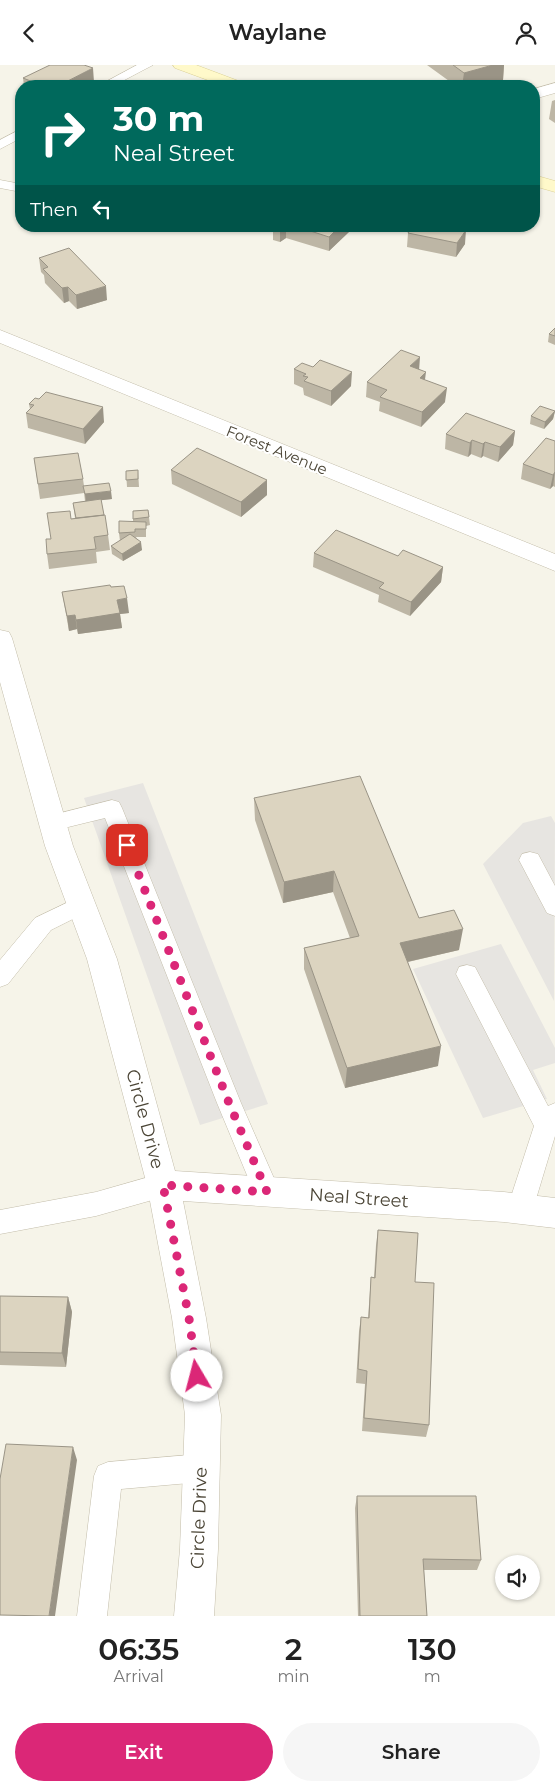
<!DOCTYPE html>
<html lang="en">
<head>
<meta charset="utf-8">
<style>
  body { margin:0; font-family:Montserrat,sans-serif; background:#f6f6f6; color:#222; height:100vh; display:flex; flex-direction:column; font-size:19px; white-space:nowrap }
  * { box-sizing:border-box; margin:0 }
  p { font-size:16px; color:#767676 }
  .icon { flex:none; width:28px; height:28px; fill:none; stroke:currentColor; stroke-width:2; stroke-linecap:round; stroke-linejoin:round }
  .map { position:relative; height:1551px; overflow:hidden }
  .sheet { display:flex; flex-direction:column; background:#fff; flex:1 }
  .sheet>* { flex:none }
  .guide { position:absolute; left:15px; top:15px; width:525px; height:152px; border-radius:20px; box-shadow:0 1px 4px #0004; background:#00695c; color:#fff; overflow:hidden }
  .tools { position:absolute; left:495px; top:1490px; display:grid; gap:10px }
  .tools a { display:grid; place-items:center; width:45px; height:45px; border-radius:50%; background:#fff; box-shadow:0 1px 4px #0004; font-size:25px }
  .pin { position:absolute; display:grid; place-items:center; width:42px; height:42px; color:#fff; margin:-21px; border-radius:10px; box-shadow:0 2px 8px #0006 }
  .me { position:absolute; width:55px; margin:-28px; rotate:352deg; stroke-linejoin:round; filter:drop-shadow(0 0 4px #0008) }
  .turn { display:flex; align-items:center; gap:18px; height:105px; padding:0 15px; font-size:22px }
  .turn .icon { width:65px; height:65px; stroke-width:2.5 }
  .turn b { display:block; font-size:35px; line-height:42px }
  .then { display:flex; align-items:center; height:48px; padding:0 15px; background:#0003; gap:10px; font-size:19px }
  .eta { display:flex; justify-content:space-evenly; align-items:center; height:85px; text-align:center }
  .eta b { font-size:30px; font-weight:600; line-height:35px }
  .cta { display:flex; gap:10px; margin-top:auto; padding:10px 15px }
  .cta a { flex:1; height:58px; border-radius:30px; background:#db2777; color:#fff; font-size:20px; font-weight:600; line-height:58px; text-align:center }
  .cta a+a { background:#f6f6f6; color:#222 }
  header { display:flex; justify-content:space-between; align-items:center; height:65px; padding:0 15px; background:#fff; font-size:22px; font-weight:600 }
  .map>svg:first-child { display:block }
  .parking { fill:#e7e5e1 }
  .lines { fill:none; stroke-linecap:round; stroke-linejoin:round }
  .service-casing { stroke:#c3bdaa; stroke-width:1 }
  .minor-casing { stroke:#c3bdaa; stroke-width:1 }
  .secondary-casing { stroke:#dad095; stroke-width:1 }
  .service { fill:#fff; fill-rule:evenodd }
  .minor { fill:#fff; fill-rule:evenodd }
  .secondary { fill:#fff9ca; fill-rule:evenodd }
  .wall { fill:#bdb6a5 }
  .shaded-wall { fill:#9a9486 }
  .building { fill:#dcd4c0; stroke:#9a9486 }
  .route { stroke:#db2777; stroke-width:9; stroke-dasharray:0 16.2 }
  .labels { text-anchor:middle; dominant-baseline:central; stroke-width:4; stroke-linejoin:round; paint-order:stroke }
  .far-street-label { font-size:15px; fill:#4b4536; stroke:#fff }
  .street-label { font-size:18px; fill:#4b4536; stroke:#fff }
</style>
</head>
<body>
<header><svg class="icon" aria-label="back" viewBox="0 0 24 24"><path d="M15 5l-7 7 7 7"/></svg>Waylane<svg class="icon" aria-label="person" viewBox="0 0 24 24"><circle cx="12" cy="8" r="4"/><path d="M4 21q1-7 8-7t8 7"/></svg></header>
<div class="map">
<svg width="555" height="1551" viewBox="0 0 555 1551">
  <rect width="100%" height="100%" fill="#f6f4e9"/>
  <path class="parking" d="M143 718 268 1039 200 1060 84 733Z
    M551 751 555 758 554 936 483 799 523 758Z
    M501 879 555 983V998L533 1005 547 1034 483 1053 413 904Z"/>
  <g class="lines">
    <g class="service-casing">
      <path id="service" d="M137 0H153L113 21H98Z
        M21 64V73L0 84V75Z
        M0 115 21 119V127L0 123Z
        M112 735 119 737 122 743 241 1038 280 1127 276 1135 267 1139 258 1135 254 1127 217 1038 105 753 52 766 45 764 41 758 45 752Z
        M530 787 538 789 555 821V851L547 848 519 795 522 789Z
        M81 831 89 834 92 840 89 846 51 865 8 919 0 922V895L35 853Z
        M467 900 475 902 548 1041 555 1038V1071L533 1144 529 1152 520 1156 511 1152 507 1144 534 1061 456 909 459 902Z
        M163 1108 172 1112 176 1120 172 1128 163 1132 96 1151 0 1169V1145L96 1127Z
        M201 1389 211 1393 215 1403 211 1413 201 1417 121 1424 107 1551H77L94 1411 98 1401 108 1397Z"/>
    </g>
    <g class="minor-casing">
      <path id="minor" d="M555 18V28L534 34V24Z
        M0 265 555 489V506L0 278Z
        M0 565 9 567 12 573 73 781 117 894 175 1106 504 1127 555 1133V1163L504 1157 183 1136 206 1253 221 1350 218 1484 214 1551H174L180 1484 185 1350 172 1253 147 1120 87 894 45 781 0 617Z"/>
    </g>
    <g class="secondary-casing">
      <path id="secondary" d="M173 0H196L244 18 246 21H224L175 3Z
        M534 110 555 116V127L534 121Z"/>
    </g>
    <use href="#service" class="service"/>
    <use href="#minor" class="minor"/>
    <use href="#secondary" class="secondary"/>
  </g>
  <path class="wall" d="M427 0H504L503 15 478 21H456Z
    M23 13 94 17 85 21H24Z
    M555 35V58L549 54 552 36Z
    M253 161H350V166L329 186 286 173 280 177 273 175V167Z
    M412 161H451L465 179 456 192 407 182 408 168Z
    M39 193 107 235 77 244 69 236 64 238 45 218 44 210 41 207Z
    M555 263V280L548 277 549 269Z
    M294 304 351 321 331 341 304 330 303 323 294 319Z
    M419 305 425 315 445 337 421 362 379 346 380 337 366 332 367 317Z
    M29 339 104 357 85 379 28 363 26 348 30 344Z
    M555 346 553 354 544 364 530 359 531 351Z
    M515 366 513 380 498 397 483 391 481 393 471 389 468 392 445 384 446 369Z
    M555 376V422L553 421 550 424 521 414 523 399Z
    M34 393 83 414 84 421 112 434 101 435 108 470 110 485 96 487 97 498 49 504 47 489 51 474 71 454 75 453 73 438 85 436 84 428 40 434Z
    M138 405 139 422H127L126 406Z
    M171 405 267 415V430L241 452 172 419Z
    M148 445 150 460 146 461V472H136L142 485 123 496 112 489 111 481 120 476 119 468 133 456V446Z
    M314 488 398 491 443 502 441 517 410 551 378 537 379 530 313 502Z
    M62 527 129 548 120 549 122 563 78 569 77 564 69 566Z
    M254 733 419 853 459 885 408 897 438 1001 345 1023 304 904V883L350 873 333 827 283 838 255 755Z
    M378 1165 415 1217 429 1360 426 1372 362 1366 365 1319 356 1318 359 1266 361 1252 368 1253 371 1212H374L376 1180Z
    M0 1231 68 1232 72 1247 66 1302 0 1300Z
    M357 1431 481 1495 477 1505H424L427 1551H358L355 1443Z"/>
  <path class="shaded-wall" d="M493 0H504L503 15 478 21H462L464 8Z
    M93 3 94 17 85 21H58Z
    M283 161H286V173L280 177V163Z
    M340 161H350V166L329 186V172Z
    M466 165 465 179 456 192 457 178Z
    M106 221 107 235 77 244 76 230Z
    M68 222 69 236 64 238 62 223Z
    M420 292 419 306 410 301Z
    M352 307 351 321 331 341V326Z
    M426 307 424 322 420 313Z
    M447 323 445 337 421 362 422 347Z
    M103 342 104 357 85 379 83 364Z
    M555 346 553 354 544 364 545 357Z
    M515 366 513 380 498 397 500 382Z
    M472 375 471 389 468 392 470 378Z
    M485 377 483 391 481 393 483 379Z
    M555 407 553 421 550 424 553 410Z
    M267 415V430L241 452V437Z
    M111 426 112 434 86 437 85 429Z
    M141 477 142 485 123 496 122 489Z
    M443 502 441 517 410 551 411 537Z
    M127 533 129 548 120 549 122 563 78 569 76 555 117 535Z
    M75 550 77 564 69 566 67 551Z
    M334 806 333 827 283 838 284 817Z
    M463 864 459 885 398 899 400 878Z
    M441 981 438 1001 345 1023 347 1003Z
    M68 1232 72 1247 66 1302 62 1288Z
    M73 1382 77 1395 55 1551H49Z"/>
  <path class="building" d="M50 0H84L93 3 58 21H43L23 13Z
    M453 0H493L464 8Z
    M273 161H283L280 163Z
    M295 161H340L329 172Z
    M412 161H450L466 165 457 178 408 168Z
    M69 183 106 221 76 230 68 222 62 223 43 204 48 202 39 193Z
    M555 263V271L549 269Z
    M401 285 420 292 410 301 426 307 420 313 447 323 422 347 380 332 387 325 367 317Z
    M320 295 352 307 331 326 304 316 308 312 303 311 306 309 294 304 302 298 313 302Z
    M46 327 103 342 83 364 26 348 34 340 29 339 35 333 39 334Z
    M540 341 555 346 545 357 531 351Z
    M466 348 515 366 500 382 485 377 483 379 472 375 470 378 446 369Z
    M546 373 555 376V407L553 410 523 399Z
    M197 383 267 415 241 437 171 405Z
    M78 388 83 414 38 419 34 393Z
    M138 405V414L126 415V406Z
    M109 418 111 426 85 429 83 421Z
    M101 434 104 450 76 453 73 438Z
    M148 445 149 452 133 454V446Z
    M70 446 71 454 105 450 108 470 94 472 96 484 47 489 46 474H51L47 448Z
    M119 456 146 457V464H135V467L119 468Z
    M336 465 398 491 403 485 443 502 411 537 379 523 384 518 314 488Z
    M130 469 141 477 122 489 111 481Z
    M110 520 111 522 124 521 127 533 117 535 120 548 76 555 75 550 67 551 62 527Z
    M360 711 419 853 454 845 463 864 400 878 441 981 347 1003 304 883 359 871 334 806 284 817 254 733Z
    M378 1165 418 1168 415 1217 434 1218 429 1360 364 1353 367 1306 358 1304 361 1252 369 1253 371 1212 375 1213Z
    M0 1231 68 1232 62 1288 0 1287Z
    M6 1379 73 1382 49 1551 0 1550V1414Z
    M357 1431H476L481 1495 423 1494 427 1551H360Z"/>
  <g class="lines">
    <path class="route" d="M127 780 229 1038 267 1127 163 1120 189 1253 197 1311"/>
  </g>
  <g class="labels">
    <g class="far-street-label">
      <text transform="translate(277 385) rotate(22)">Forest Avenue</text>
    </g>
    <g class="street-label">
      <text transform="translate(145 1054) rotate(75)">Circle Drive</text>
      <text transform="translate(359 1133) rotate(4)">Neal Street</text>
      <text transform="translate(199 1453) rotate(-88)">Circle Drive</text>
    </g>
  </g>
</svg>
<div class="tools">
<a><svg class="icon" aria-label="sound" viewBox="0 0 24 24"><path d="M4 9h4l5-4v14l-5-4H4zM17 9q2 3 0 6"/></svg></a>
</div>
<div class="pin" style="left:127px;top:780px;background:#d93025"><svg class="icon" aria-label="arrive" viewBox="0 0 24 24"><path d="M6 21V4h12l-3 4 3 4H6"/></svg></div>
<svg class="me" style="left:197px;top:1311px" viewBox="-20 -20 40 40"><circle r="19" fill="#fff"/><path d="M0-13L10 11 0 6-10 11z" fill="#db2777"/></svg>
<div class="guide">
<div class="turn"><svg class="icon" aria-label="right" viewBox="0 0 24 24"><path d="M7 20v-9h11M14 6l5 5-5 5"/></svg><div><b>30 m</b>Neal Street</div></div>
<div class="then">Then<svg class="icon" aria-label="left" viewBox="0 0 24 24"><path d="M17 20v-9H6M10 6l-5 5 5 5"/></svg></div>
</div>
</div>
<section class="sheet">
<div class="eta">
<div><b>06:35</b><p>Arrival</p></div>
<div><b>2</b><p>min</p></div>
<div><b>130</b><p>m</p></div>
</div>
<div class="cta"><a>Exit</a><a>Share</a></div>
</section>
</body>
</html>
